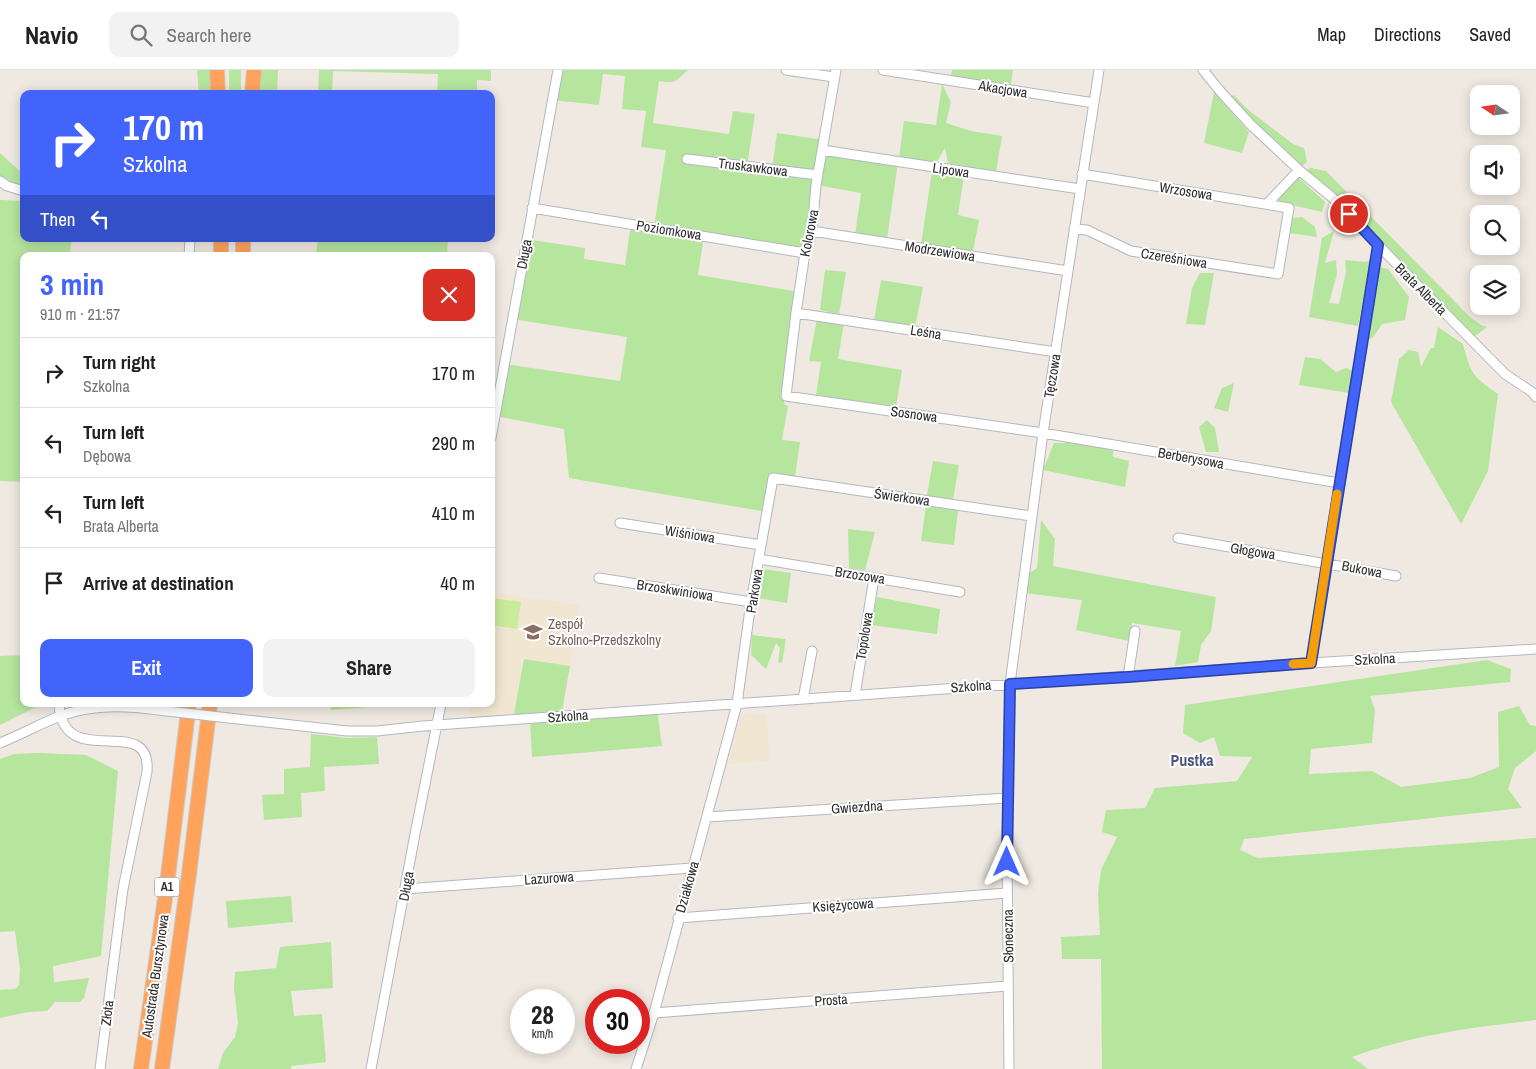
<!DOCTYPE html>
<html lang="en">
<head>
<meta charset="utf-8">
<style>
  body { margin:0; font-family:"Archivo Narrow",sans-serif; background:#f2f2f2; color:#222; height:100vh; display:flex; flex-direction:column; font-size:19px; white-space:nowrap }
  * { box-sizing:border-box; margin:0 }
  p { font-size:16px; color:#767676 }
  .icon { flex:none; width:28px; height:28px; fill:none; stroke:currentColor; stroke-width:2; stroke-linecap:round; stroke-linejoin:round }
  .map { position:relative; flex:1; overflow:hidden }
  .drawer { position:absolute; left:20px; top:182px; width:475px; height:455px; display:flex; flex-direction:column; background:#fff; border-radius:10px; box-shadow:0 2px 12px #0003 }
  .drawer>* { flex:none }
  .top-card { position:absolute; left:20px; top:20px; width:475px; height:152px; border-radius:10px; box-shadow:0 2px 12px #0003; background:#4264fb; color:#fff; overflow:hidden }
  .needle { width:32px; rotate:283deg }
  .controls { position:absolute; left:1470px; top:15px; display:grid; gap:10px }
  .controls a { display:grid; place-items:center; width:50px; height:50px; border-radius:10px; background:#fff; box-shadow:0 2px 12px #0003; font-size:25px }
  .speed { position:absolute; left:510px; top:919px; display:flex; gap:10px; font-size:25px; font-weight:700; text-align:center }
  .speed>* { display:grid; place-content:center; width:65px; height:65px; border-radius:50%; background:#fff; box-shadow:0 2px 12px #0003; line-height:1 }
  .speed small { font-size:12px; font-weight:400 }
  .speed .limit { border:8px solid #d22; background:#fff; color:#111 }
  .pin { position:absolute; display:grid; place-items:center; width:42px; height:42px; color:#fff; margin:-21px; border:2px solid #fff; border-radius:50%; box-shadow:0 1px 5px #0007 }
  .me { position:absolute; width:55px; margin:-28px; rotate:0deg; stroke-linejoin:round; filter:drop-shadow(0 0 4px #0008) }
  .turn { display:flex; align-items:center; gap:18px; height:105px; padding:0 20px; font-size:22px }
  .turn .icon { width:65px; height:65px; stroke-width:2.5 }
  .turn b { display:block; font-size:35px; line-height:42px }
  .then { display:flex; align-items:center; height:48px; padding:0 20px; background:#0003; gap:10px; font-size:19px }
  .round { display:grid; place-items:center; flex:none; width:52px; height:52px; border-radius:10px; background:#f2f2f2 }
  .head { display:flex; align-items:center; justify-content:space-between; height:85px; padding:0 20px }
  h1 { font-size:30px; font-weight:700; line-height:38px; color:#4264fb }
  .action { display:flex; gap:10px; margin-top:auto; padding:10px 20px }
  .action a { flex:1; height:58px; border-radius:10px; background:#4264fb; color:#fff; font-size:20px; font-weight:700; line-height:58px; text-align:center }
  .action a+a { background:#f2f2f2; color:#222 }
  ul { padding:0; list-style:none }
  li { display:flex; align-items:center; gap:15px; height:70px; padding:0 20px; border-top:1px solid #e0e0e0 }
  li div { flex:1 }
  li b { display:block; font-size:19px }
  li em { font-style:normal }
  header { display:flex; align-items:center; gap:30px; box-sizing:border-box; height:70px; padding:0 25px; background:#fff; border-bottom:1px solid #e0e0e0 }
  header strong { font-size:24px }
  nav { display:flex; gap:28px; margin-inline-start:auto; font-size:18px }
  .search { width:350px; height:45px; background:#f2f2f2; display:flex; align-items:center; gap:12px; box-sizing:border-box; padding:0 18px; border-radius:10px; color:#767676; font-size:19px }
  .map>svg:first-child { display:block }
  .education { fill:#f0e6d1 }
  .green { fill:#b6e59e }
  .pitch { fill:#c9ec9a }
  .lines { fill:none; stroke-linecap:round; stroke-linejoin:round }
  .minor-casing { stroke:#b4b7c1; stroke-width:11 }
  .highway-casing { stroke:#c9c9c9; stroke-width:16 }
  .minor { stroke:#fff; stroke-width:9 }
  .highway { stroke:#ffa35c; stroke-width:14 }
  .minor-bridge-casing { stroke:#b4b7c1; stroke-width:11; stroke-linecap:butt }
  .minor-bridge { stroke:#fff; stroke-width:9 }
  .route-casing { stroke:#2b41a3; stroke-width:12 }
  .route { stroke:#4264fb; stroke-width:9 }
  .slow { stroke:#f59e0b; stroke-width:9 }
  .labels { text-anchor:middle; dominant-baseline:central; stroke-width:4; stroke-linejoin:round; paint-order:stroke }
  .shield { fill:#fff; stroke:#6d6d6d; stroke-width:1 }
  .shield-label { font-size:12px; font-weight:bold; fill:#2e2e2e }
  .street-label { font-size:14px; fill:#2e2e2e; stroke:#fff }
  .education-label { font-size:14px; fill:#785e54; stroke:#fff; text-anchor:start }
  .quarter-label { font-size:16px; font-weight:bold; fill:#4d5680; stroke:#fff }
</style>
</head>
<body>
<header>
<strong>Navio</strong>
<div class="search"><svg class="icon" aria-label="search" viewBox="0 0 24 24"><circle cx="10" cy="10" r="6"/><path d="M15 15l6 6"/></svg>Search here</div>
<nav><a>Map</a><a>Directions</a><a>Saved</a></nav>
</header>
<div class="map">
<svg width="1536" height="999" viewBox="0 0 1536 999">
  <rect width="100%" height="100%" fill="#efe9e1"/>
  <path class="education" d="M491 522 579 535 570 596 525 589 514 645 470 646V634H491Z
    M766 643 770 691 728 694 741 645Z"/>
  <path class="green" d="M197 0H214L215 24H199Z
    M229 0H241V24H229Z
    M258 0H278L277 24H256Z
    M319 0H491V11L477 10V24H437L438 4 333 1 332 24H318Z
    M558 0H688C674 11 679 14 659 11L653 53 729 64 733 41 755 44 747 96 772 99 777 63 824 70 822 80 898 92 887 169 855 165 861 123 817 115 805 183 704 166 698 205 799 222 784 334 788 336 782 370 800 372 795 407 773 404 767 442 569 408 564 359 495 346 505 294 620 311 627 267 512 249 525 169 585 178 584 189 625 195 631 154 654 157 666 80 641 77 646 41 622 39 625 6 603 4 599 35 552 30Z
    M952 0H1013L1010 20 950 11Z
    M942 14 951 32 946 53 971 61 1002 66 996 102 948 93 945 78 936 93 899 88 904 51 936 55Z
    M1214 22 1249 62 1242 83 1204 73Z
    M1234 25 1246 38 1293 74 1304 78 1307 92 1299 98 1230 28Z
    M0 83 24 105V117L13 114 0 106Z
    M1311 98 1326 101 1470 247 1481 255 1487 257 1475 266 1302 101Z
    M932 101 964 106 958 145 979 150 973 181 921 175Z
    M1297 106 1325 132 1322 142 1275 131Z
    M0 130 24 131V169H72L69 186H24V412L0 411Z
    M1302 147 1315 157 1317 167 1289 163 1292 148Z
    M1334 161 1325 193 1336 190 1337 204 1329 233 1339 234 1346 202 1345 190 1365 192 1371 190 1358 256 1309 247 1322 168Z
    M318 169H448L447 186H331L316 184Z
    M1378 197 1388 199 1409 227 1405 250 1382 254 1374 266 1365 273Z
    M825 200 846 202 839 244 820 240Z
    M1200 203H1214L1205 255 1186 254 1192 218Z
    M881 210 923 217 915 257 874 250Z
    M817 249 844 253 838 289 902 300 896 337 816 325 821 292 809 291Z
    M1438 257 1463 274C1471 304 1472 306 1498 324L1488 401 1461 454 1391 332 1399 289 1409 280 1418 282 1421 297 1431 278H1434Z
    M1305 287 1320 289 1336 302 1346 298 1353 301 1349 323 1299 315Z
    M1234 313 1228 342 1214 338 1222 318Z
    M1207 350 1215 358 1219 382H1206L1199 357Z
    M1054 373H1069L1113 379V387L1129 391 1125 417 1043 400Z
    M933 391 959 395 953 430 927 425Z
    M926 436 958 440 954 475 921 471Z
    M1041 450 1055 469 1053 496 1216 527 1211 561 1201 575 1198 592 1175 596 1181 561 1132 553 1129 571 1076 560 1082 530 1025 523 1027 505 1037 498Z
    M848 459 875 462 865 500 849 498Z
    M763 499 791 503 787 533 758 528Z
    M877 527 940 539 937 564 871 555Z
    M752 565 786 569 782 593 778 592 780 578 776 573 766 599 751 585Z
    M24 585V634H42L0 655V586Z
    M524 589 570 596 561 647 657 640 662 676 532 687 530 649 513 650Z
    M1487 590 1511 599 1510 612 1370 626 1375 640 1372 673 1311 679 1309 704 1372 701 1401 717 1470 708 1499 697 1498 642 1519 636 1530 655 1536 656V681L1515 698 1508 719 1522 738 1244 769 1240 780 1258 788 1536 768V950C1475 957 1410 965 1352 987L1368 999H1102L1101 889H1062L1061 867 1100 865 1098 823 1101 800 1117 767 1102 762 1106 740 1145 738 1155 718 1237 711 1252 687 1220 686 1214 667 1200 673 1183 663 1185 635Z
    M331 634H378L379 636 331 640Z
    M311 664 348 668 377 667 379 694 324 697 325 721 301 723 302 747 264 750 262 725 284 724V699L310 697Z
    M38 683 86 685 118 701 101 886 53 896 54 912 89 908 84 928 80 932H55L47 941 28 942 0 948V920L15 919 19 915 20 899 15 861 0 862V689L14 684Z
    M291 826 293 852 228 858 226 831Z
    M331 872 333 918 291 921 294 946 322 944 326 992 291 996V999H218L223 983 235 967 238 953 234 918 235 902 276 898 280 877Z"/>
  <path class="pitch" d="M491 528 521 532 517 559 491 555Z"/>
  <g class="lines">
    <g class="minor-casing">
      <path id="minor" d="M786 0 834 7
        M836 0 816 115 812 161 805 183 796 243 786 326 1043 363 1339 413
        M883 0 1094 33
        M1203 0 1220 21 1250 54 1299 100 1340 134 1378 175 1505 304 1532 322 1536 327
        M822 80 1080 119
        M687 89 818 105
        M0 111 7 116 24 121
        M1267 134 1299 100
        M532 138 805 183
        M1074 159 1087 160 1131 181 1278 204 1289 138 1082 104
        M812 161 1068 201
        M189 186 190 169
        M796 243 1056 282
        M491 368 558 0
        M620 453 761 475
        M1178 468 1396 506
        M759 489 960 522
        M599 508 751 532
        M1311 593 1378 175
        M1128 607 1135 561
        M855 625 874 508
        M803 629 812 581
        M59 634C63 704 152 640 147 702L123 819 100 999
        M229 648 347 661H377L423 656 1311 593 1536 579
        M0 673C20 665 40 654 60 646 95 633 131 636 167 641
        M707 747 1007 728
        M405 819 692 798
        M678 848 1007 823
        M654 943 1008 916
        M371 999 415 764 441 634
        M636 999 654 943 737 634 751 532 773 408 1031 446
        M1009 999 1007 776 1010 614 1043 363 1099 0"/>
    </g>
    <g class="highway-casing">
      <path id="highway" d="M217 0 218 24
        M252 24 254 0
        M221 186V169
        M243 186V169
        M141 999 167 814 189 634
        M162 999 189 804 210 634"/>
    </g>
    <use href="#minor" class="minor"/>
    <use href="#highway" class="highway"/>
    <g class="minor-bridge-casing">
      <path id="minor-bridge" d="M167 641 229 648"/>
    </g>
    <use href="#minor-bridge" class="minor-bridge"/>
  </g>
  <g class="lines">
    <g class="route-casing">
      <path id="route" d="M1007 792 1010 614 1128 607 1311 593 1378 175 1349 144"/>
    </g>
    <use href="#route" class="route"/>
    <path class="slow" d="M1293 594 1311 593 1337 424"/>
  </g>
  <defs>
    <g id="school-bare" transform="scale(1.5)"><path d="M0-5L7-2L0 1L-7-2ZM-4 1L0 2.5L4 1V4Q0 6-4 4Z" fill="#8d6e63" stroke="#fff" stroke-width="2.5" paint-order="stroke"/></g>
  </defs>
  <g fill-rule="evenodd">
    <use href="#school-bare" x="533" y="562"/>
  </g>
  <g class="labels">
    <rect class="shield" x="154.5" y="807.5" width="25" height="19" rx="4"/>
    <g class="shield-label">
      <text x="167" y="817">A1</text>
    </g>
    <g class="street-label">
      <text transform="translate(1003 19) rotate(9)">Akacjowa</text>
      <text transform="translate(753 97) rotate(7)">Truskawkowa</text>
      <text transform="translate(951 100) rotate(8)">Lipowa</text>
      <text transform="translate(1186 121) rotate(9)">Wrzosowa</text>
      <text transform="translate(669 160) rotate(9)">Poziomkowa</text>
      <text transform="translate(809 163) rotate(-79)">Kolorowa</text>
      <text transform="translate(940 181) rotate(9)">Modrzewiowa</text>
      <text transform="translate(524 184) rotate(-80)">Długa</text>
      <text transform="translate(1174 188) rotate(9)">Czereśniowa</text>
      <text transform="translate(1421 219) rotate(45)">Brata Alberta</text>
      <text transform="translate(926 262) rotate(9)">Leśna</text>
      <text transform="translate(1052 306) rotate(-81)">Tęczowa</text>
      <text transform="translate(914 344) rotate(8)">Sosnowa</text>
      <text transform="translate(1191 388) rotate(10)">Berberysowa</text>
      <text transform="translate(902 427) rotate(8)">Świerkowa</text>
      <text transform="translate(690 464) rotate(9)">Wiśniowa</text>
      <text transform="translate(1253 481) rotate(9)">Głogowa</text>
      <text transform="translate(1362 499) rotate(11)">Bukowa</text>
      <text transform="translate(860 505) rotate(9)">Brzozowa</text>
      <text transform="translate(675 520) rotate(9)">Brzoskwiniowa</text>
      <text transform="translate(754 521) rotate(-81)">Parkowa</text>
      <text transform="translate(864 566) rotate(-81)">Topolowa</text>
      <text transform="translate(1375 589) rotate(-3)">Szkolna</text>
      <text transform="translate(971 616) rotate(-4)">Szkolna</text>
      <text transform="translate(568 646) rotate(-4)">Szkolna</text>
      <text transform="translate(857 737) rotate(-4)">Gwiezdna</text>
      <text transform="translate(549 808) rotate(-4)">Lazurowa</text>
      <text transform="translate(406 816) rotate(-80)">Długa</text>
      <text transform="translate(687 817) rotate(-74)">Działkowa</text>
      <text transform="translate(843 835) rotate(-4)">Księżycowa</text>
      <text transform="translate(1008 866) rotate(-91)">Słoneczna</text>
      <text transform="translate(155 906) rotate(-82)">Autostrada Bursztynowa</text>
      <text transform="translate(831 930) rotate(-4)">Prosta</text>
      <text transform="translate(107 943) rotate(-83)">Złota</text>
    </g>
    <g class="education-label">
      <text x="548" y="554">Zespół<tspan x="548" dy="16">Szkolno-Przedszkolny</tspan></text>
    </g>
    <g class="quarter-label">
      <text x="1192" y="690">Pustka</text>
    </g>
  </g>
</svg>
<div class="controls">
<a><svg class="needle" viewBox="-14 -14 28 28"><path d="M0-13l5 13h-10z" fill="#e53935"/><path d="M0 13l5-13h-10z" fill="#767676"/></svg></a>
<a><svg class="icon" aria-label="sound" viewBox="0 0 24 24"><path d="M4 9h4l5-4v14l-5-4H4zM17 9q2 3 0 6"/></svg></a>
<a><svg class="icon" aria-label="search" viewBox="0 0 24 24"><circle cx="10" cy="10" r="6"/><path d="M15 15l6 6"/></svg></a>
<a><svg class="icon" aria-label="layers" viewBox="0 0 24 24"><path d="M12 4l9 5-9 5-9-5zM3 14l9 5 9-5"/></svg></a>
</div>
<div class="speed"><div>28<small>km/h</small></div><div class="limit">30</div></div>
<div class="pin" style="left:1349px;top:144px;background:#d93025"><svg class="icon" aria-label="arrive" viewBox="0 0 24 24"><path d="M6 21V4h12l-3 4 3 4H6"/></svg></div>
<svg class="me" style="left:1007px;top:792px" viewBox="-20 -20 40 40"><path d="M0-17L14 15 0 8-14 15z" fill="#4264fb" stroke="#fff" stroke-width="4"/></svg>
<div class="top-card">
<div class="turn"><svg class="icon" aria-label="right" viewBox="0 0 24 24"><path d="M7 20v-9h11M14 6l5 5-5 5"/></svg><div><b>170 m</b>Szkolna</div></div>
<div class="then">Then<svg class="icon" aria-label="left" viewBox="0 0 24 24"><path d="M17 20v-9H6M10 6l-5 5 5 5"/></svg></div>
</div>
<section class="drawer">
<div class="head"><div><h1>3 min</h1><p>910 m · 21:57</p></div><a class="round" style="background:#d93025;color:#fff"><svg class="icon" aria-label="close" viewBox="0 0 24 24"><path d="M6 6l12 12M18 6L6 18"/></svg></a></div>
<ul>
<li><svg class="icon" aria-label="right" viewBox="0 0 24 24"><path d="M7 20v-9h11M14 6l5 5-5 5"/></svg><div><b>Turn right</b><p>Szkolna</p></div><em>170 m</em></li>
<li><svg class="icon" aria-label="left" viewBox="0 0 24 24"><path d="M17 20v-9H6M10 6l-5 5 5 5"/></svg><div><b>Turn left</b><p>Dębowa</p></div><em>290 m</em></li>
<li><svg class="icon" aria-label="left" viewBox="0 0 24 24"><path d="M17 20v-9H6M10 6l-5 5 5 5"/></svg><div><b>Turn left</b><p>Brata Alberta</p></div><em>410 m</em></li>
<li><svg class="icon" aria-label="arrive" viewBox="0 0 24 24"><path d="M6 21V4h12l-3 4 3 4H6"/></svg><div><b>Arrive at destination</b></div><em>40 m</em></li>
</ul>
<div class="action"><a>Exit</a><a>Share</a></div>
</section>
</div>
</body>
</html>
